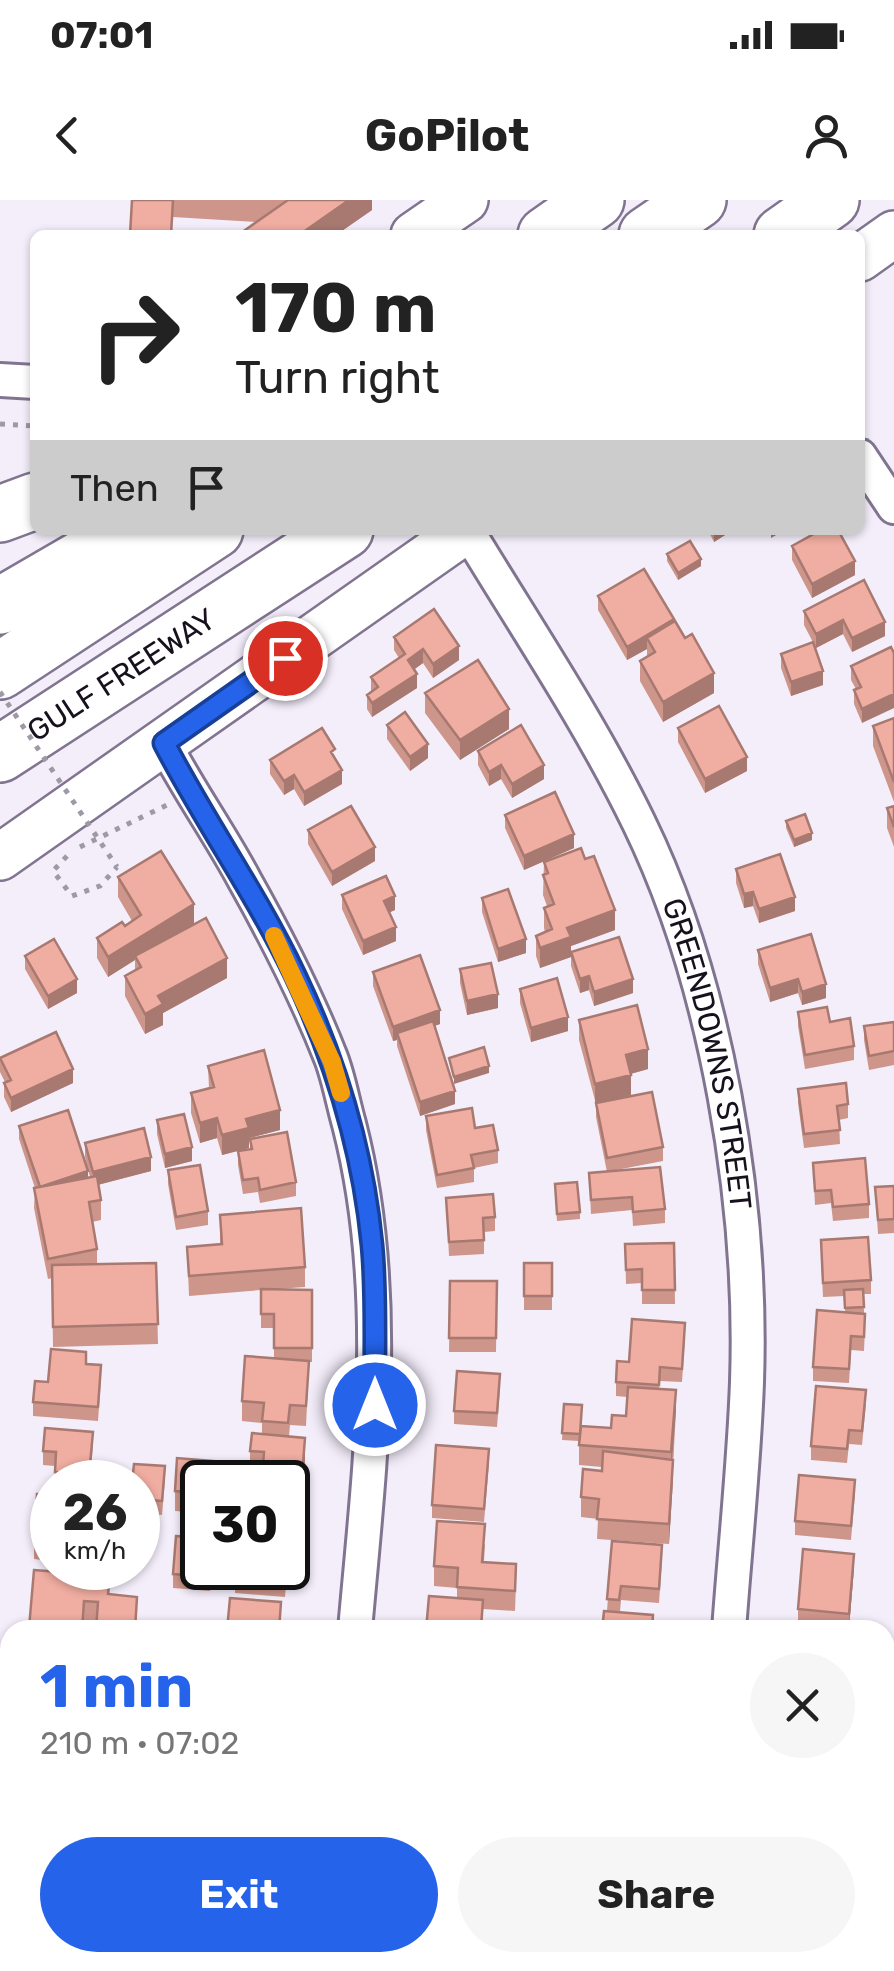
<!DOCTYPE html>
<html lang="en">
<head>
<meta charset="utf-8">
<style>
  body { margin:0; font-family:Rubik,sans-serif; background:#f6f6f6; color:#222; height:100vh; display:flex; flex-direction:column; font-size:38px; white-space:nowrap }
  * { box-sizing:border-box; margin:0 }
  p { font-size:32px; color:#767676 }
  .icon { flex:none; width:55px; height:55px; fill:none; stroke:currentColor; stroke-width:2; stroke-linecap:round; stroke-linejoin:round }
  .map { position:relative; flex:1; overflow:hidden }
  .side { position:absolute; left:0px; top:1420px; width:895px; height:352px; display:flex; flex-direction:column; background:#fff; border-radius:30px 30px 0 0; box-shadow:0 2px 8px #0004 }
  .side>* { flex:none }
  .guide { position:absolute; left:30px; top:30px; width:835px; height:305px; border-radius:15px; box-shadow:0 2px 8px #0004; background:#fff; color:#222; overflow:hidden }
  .speed { position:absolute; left:30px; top:1260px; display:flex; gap:20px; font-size:50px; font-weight:700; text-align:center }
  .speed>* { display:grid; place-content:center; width:130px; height:130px; border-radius:50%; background:#fff; box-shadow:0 2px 8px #0004; line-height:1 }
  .speed small { font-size:25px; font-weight:400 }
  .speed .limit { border:5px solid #111; border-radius:15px; background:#fff; color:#111 }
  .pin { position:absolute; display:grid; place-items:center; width:85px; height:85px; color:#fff; margin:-42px; border:5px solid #fff; border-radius:50%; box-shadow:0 2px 10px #0007 }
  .me { position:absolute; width:110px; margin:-55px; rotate:0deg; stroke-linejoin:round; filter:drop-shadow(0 0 8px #0008) }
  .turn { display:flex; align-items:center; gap:35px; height:210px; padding:0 40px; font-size:45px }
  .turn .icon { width:130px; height:130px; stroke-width:2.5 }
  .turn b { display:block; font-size:70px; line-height:85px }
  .then { display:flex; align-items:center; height:95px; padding:0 40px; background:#0003; gap:20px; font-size:38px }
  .round { display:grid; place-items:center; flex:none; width:105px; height:105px; border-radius:52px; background:#f6f6f6 }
  .summary { display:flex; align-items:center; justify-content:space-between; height:170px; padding:0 40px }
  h1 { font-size:60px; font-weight:700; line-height:75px; color:#2563eb }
  .cta { display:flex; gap:20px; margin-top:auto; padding:20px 40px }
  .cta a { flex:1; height:115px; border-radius:60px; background:#2563eb; color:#fff; font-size:40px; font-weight:700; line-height:115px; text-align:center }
  .cta a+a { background:#f6f6f6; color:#222 }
  .status { display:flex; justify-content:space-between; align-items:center; height:70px; padding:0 50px; background:#fff; direction:ltr }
  .status svg { height:28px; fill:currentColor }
  header { display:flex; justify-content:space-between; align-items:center; height:130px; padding:0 40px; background:#fff; font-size:45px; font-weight:700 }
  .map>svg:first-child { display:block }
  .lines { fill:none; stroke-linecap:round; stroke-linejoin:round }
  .street-casing { stroke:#817490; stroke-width:38 }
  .secondary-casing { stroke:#817490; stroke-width:50 }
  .highway-casing { stroke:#817490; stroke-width:60 }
  .path { stroke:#9f99a5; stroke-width:5; stroke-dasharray:5 8; stroke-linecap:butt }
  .street { stroke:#fff; stroke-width:32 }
  .secondary { stroke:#fff; stroke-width:45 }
  .highway { stroke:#fff; stroke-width:55 }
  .path-bridge { stroke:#9f99a5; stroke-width:5; stroke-dasharray:5 8; stroke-linecap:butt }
  .wall { fill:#ce958a }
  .shaded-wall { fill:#a87971 }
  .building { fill:#f0ada1; stroke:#a87971; stroke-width:2.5 }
  .route-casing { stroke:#184099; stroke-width:25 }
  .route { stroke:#2563eb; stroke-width:18 }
  .slow { stroke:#f59e0b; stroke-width:18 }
  .labels { text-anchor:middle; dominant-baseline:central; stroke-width:8; stroke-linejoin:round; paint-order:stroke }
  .street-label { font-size:30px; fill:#16111c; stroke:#fefefe }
</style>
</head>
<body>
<div class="status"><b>07:01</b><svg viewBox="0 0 49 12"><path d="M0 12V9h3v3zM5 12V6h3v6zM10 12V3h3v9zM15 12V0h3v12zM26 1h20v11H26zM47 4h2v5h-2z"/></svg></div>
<header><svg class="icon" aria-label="back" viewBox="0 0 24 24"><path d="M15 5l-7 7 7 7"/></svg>GoPilot<svg class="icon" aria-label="person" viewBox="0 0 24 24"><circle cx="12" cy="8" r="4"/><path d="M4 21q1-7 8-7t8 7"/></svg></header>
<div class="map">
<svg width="894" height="1771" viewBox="0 0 894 1771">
  <rect width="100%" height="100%" fill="#f4eefb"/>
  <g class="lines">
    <g class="street-casing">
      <g id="street">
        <path d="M0 180 35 182"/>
        <path d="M860 256 894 307"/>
        <path id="s1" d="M467 330C525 426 590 522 639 623 717 783 753 1004 747 1182 744 1264 735 1347 729 1430"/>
        <path d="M164 543C189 591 220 634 245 681 277 738 307 797 331 858 339 879 343 903 349 924 392 1091 370 1261 355 1430"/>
        <path d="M885 1553 894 1554"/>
        <path d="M328 1771 329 1762"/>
        <path d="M701 1771 702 1762"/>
      </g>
    </g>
    <g class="secondary-casing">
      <path id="secondary" d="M414 35 465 0
        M860 58 894 34
        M0 657 466 330"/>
    </g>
    <g class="highway-casing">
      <g id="highway">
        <path d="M546 35 596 0"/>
        <path d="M647 35 698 0"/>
        <path d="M782 35 831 0"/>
        <path d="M0 314 35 301"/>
        <path d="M0 406 131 330"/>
        <path d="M0 471 215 330"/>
        <path id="s2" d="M0 554 345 330"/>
      </g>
    </g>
    <path class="path" d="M0 224 35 226
      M80 647 169 604
      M67 656 53 671 72 696 100 686 117 667"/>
    <use href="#street" class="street"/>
    <use href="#secondary" class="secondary"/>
    <use href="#highway" class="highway"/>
    <path class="path-bridge" d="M0 492 117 667"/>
  </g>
  <path class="wall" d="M132 0H372V10L336 35H238L257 22 173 17Z
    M708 330H733L714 342Z
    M792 346 855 375 812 398 792 360Z
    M667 354 701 366 678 380 667 361Z
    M598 396 674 422 714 493 663 522 640 481V461L647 457V449L627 460 598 410Z
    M804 411 885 422V436L852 452 843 434 816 448 804 425Z
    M394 437 459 460 433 478 423 463 414 469 417 488 372 517 367 509V495L371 492V477L399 458 394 450Z
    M891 447 862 523 854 504V490L856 489 851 480V466Z
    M781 454 823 485 791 496 781 468Z
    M425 493 509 529 460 560 425 513Z
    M894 518V602L873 546V526Z
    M387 525 428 558 410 571 387 539Z
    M678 528 747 571 705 593 678 542Z
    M478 551 544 579 512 598 501 579 489 586 478 565Z
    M335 559 342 584 304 606 294 589 284 595 270 574V560Z
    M894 606V647L887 628V608Z
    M505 615 574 648 524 670 505 628Z
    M786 621 812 640 794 647 786 628Z
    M308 630 375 661 332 686 308 644Z
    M544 662 615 730 571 746V752L633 793 594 806 589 790 580 793 571 766V757L540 768 536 756V736L545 732 544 728V708L547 706 543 695Z
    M736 669 795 711 759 723 753 706 744 708 736 683Z
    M118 677 194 724 227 778 163 813V825L145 834 125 796V776L135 770V760L108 777 97 758V738L132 721 118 697Z
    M342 695 395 710 389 712 396 741 363 755 342 709Z
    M482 698 526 753 498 762 482 712Z
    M758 750 826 798 802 805 798 793 770 802 758 764Z
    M25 756 77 793 48 809 25 769Z
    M460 769 498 808 467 815 460 783Z
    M373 772 440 824 434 826 455 904 420 916 397 846V840L393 841 373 786Z
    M520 789 568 831 531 842 520 803Z
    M798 812 854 846V860L805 869 798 826Z
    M579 820 648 869 631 874V895L612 900 663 947V961L611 971 665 1009V1023L633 1026 632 1010 591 1014 589 973 607 972 596 917V904L579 840Z
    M894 822V865L869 870 864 840V826Z
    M0 858 73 883 11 912 4 897V883L5 882 0 872Z
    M208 866 280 930 249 938V948L222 955 217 938 200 943 191 913V893L209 888Z
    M798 889 848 904V918L839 920 840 944 804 948 798 903Z
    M426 916 475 928 498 950V963L474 968V982L437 988 426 930Z
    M157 920 192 961 165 968 157 934Z
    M19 926 88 978 90 977 85 957V943L151 971 98 985 101 1000V1020L92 1022 97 1049V1064L156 1063 158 1144 53 1147 52 1078 48 1079 34 1008 35 988 19 939Z
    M250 939 296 982V996L260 1003 258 992 243 994 238 965V951L250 949Z
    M813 963 869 1004V1018L833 1021 831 1003 815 1005Z
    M168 970 208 1011V1025L176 1030 168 984Z
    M894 986V1033L878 1034 875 987Z
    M555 991 580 1012V1019L557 1021Z
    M446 998 495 1017V1031L484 1032V1054L449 1056Z
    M220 1015 305 1067V1087L277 1089 312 1090V1162H309L306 1226 290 1225 289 1236 305 1258 300 1321 290 1320V1333L285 1397 235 1393V1379L288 1368V1282H202V1313L175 1311V1291L250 1264V1251L262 1234V1223L242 1221V1201L274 1158V1128H261V1090L189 1096 187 1047 220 1044Z
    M674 1043 675 1104H642V1083L626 1084 625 1044Z
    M821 1054 871 1080V1094H863L865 1128 864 1151 851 1150 849 1183 813 1181V1167L845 1112V1096L823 1097Z
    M524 1063H552V1110H524Z
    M450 1081H497L496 1152H449Z
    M685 1137 682 1182 660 1181 659 1189 676 1210 669 1344 597 1339 598 1319 581 1317V1297L602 1271V1267L579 1265V1241L562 1240 564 1204 581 1226 611 1228 626 1216 627 1197 616 1196V1182L629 1162Z
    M86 1164 101 1179 98 1221 33 1216V1202L48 1182Z
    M500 1188 497 1227 454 1224V1211Z
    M866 1204 862 1245 849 1244 847 1263 811 1260V1246Z
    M93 1245 90 1282H55V1266L43 1265V1251Z
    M489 1263 484 1322 432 1318V1305Z
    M165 1280 162 1315 138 1313V1282Z
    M855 1294 851 1340 795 1335V1321Z
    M52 1295V1361L34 1359V1339Z
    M612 1341 662 1359 659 1403 621 1400 620 1412 653 1430 607 1411Z
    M485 1344 484 1362 516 1384 515 1411 483 1409 426 1430 457 1398V1388L434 1386V1366Z
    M54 1368H107L106 1376 110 1395 137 1417 97 1422 84 1421V1430H29L34 1370 54 1372Z
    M202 1368H212L210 1391 173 1388V1374Z
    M854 1368 849 1427 798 1423V1409Z
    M885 1443 894 1444V1499L885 1498Z
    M10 1701V1747H7Z
    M190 1762H260V1771H202V1766L190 1765Z
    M575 1762H634V1771H575Z"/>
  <path class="shaded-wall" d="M349 0H372V10L336 35H299Z
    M714 330H733L714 342Z
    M771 330H785L771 338Z
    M701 359V366L678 380V373Z
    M855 361V375L812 398V384Z
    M674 419V433L647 438V449L627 460V447Z
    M843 420V434L816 448V434Z
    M885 422V436L852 452V438Z
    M459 446V460L433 478V464Z
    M423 449V463L408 474V460Z
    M823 471V485L791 496V482Z
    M714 473V493L663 522V502Z
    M417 474V488L372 517V503Z
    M894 494V508L862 523V509Z
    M509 509V529L460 560V540Z
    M428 544V558L410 571V557Z
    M747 557V571L705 593V579Z
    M501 565V579L489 586V572Z
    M544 565V579L512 598V584Z
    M342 570V584L304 606V592Z
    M294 575V589L284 595V581Z
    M812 633V640L794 647V640Z
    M574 634V648L524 670V656Z
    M375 647V661L332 686V672Z
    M753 692V706L744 708V694Z
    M395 696V710L384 715V701Z
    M795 697V711L759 723V709Z
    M194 704V725L135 756V760L108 777V757Z
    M615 710V730L571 746V757L540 768V748L567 728Z
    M396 727V741L363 755V741Z
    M526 739V753L498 762V749Z
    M227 758V778L163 813V825L145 834V814L158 796Z
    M589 776V790L580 793V779Z
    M77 779V793L48 809V796Z
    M633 779V793L594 806V792Z
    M798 779V793L770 802V788Z
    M826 784V798L802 805V792Z
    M498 794V808L467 815V801Z
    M440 810V824L399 839 397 833V840L393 841V827Z
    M568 817V831L531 842V828Z
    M648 849V869L626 875V855Z
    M489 866V873L454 884V877Z
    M73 869V883L11 912V898Z
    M631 875V895L595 904V884Z
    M455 891V904L420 916V902Z
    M280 910V930L249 938V948L222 955V935L246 919Z
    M217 918V938L200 943V923Z
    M192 947V961L165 968V954Z
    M151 957V971L93 986V972Z
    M88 971V984L40 987Z
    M676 1190V1210L671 1272V1252Z
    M305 1238V1258L300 1321V1301Z
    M673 1260V1280L669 1344V1324Z
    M854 1354V1368L849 1427V1414Z"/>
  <path class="building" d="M132 0H173L171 35H130Z
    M288 0H349L299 35H238Z
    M821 330H838L855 361 812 384 792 346Z
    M690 341 701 359 678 373 667 354Z
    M644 369 674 419 627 447 598 396Z
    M864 380 885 422 852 438 843 420 816 434 804 411Z
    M434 409 459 446 433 464 423 449 408 460 417 474 372 503 367 495 378 487 371 477 405 454 394 437Z
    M675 421 685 438 692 434 714 473 663 502 640 461 655 452 647 438Z
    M813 442 823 471 791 482 781 454Z
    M891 447 894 453V494L862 509 854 490 861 487 851 466Z
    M478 460 509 509 460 540 425 493Z
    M719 506 747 557 705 579 678 528Z
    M405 512 428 544 410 557 387 525Z
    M894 518V582L873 526Z
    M521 525 544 565 512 584 501 565 489 572 478 551Z
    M322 528 335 549 331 552 342 570 304 592 294 575 284 581 270 560Z
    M555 592 574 634 524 656 505 615Z
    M351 606 375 647 332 672 308 630Z
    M894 606V627L887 608Z
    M805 614 812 633 794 640 786 621Z
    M581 648 585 659 594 656 615 710 567 728 571 737 540 748 536 736 552 729 544 708 554 704 543 675 548 673 544 662Z
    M161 651 194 704 108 757 97 738 122 722 125 726 141 715 118 677Z
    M780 654 795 697 759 709 753 692 744 694 736 669Z
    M386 676 395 696 384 701 396 727 363 741 342 695Z
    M508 689 526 739 498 749 482 698Z
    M206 718 227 758 158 796 163 804 145 814 125 776 141 767 135 756Z
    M811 734 826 784 802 792 798 779 770 788 758 750Z
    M619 737 633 779 594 792 589 776 580 779 571 752Z
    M54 739 77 779 48 796 25 756Z
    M420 755 440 810 393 827 373 772Z
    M491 763 498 794 467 801 460 769Z
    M557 778 568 817 531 828 520 789Z
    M637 805 648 849 626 855 631 875 595 884 579 820Z
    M827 807 830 822 850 818 854 846 805 855 798 812Z
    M433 821 455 891 420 902 397 833Z
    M894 822V851L869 856 864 826Z
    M56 832 73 869 11 898 4 883 11 880 0 858Z
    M484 847 489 866 454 877 449 858Z
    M264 850 280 910 246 919 249 928 222 935 217 918 200 923 191 893 214 887 208 866Z
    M846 883 848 904 837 906 840 930 804 934 798 889Z
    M652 892 663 947 607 958 596 903Z
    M472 908 475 928 493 925 498 950 471 955 474 968 437 975 426 916Z
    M68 910 88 971 40 987 19 926Z
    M184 914 192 947 165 954 157 920Z
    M144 928 151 957 93 972 85 943Z
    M287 932 296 982 260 990 258 978 243 980 238 951 252 949 250 939Z
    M865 958 869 1004 833 1007 831 990 815 991 813 963Z
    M200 965 208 1011 176 1017 168 970Z
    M660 967 665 1009 633 1012 632 997 591 1000 589 973Z
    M97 976 101 1000 89 1002 97 1049 48 1059 34 988Z
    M577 982 580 1012 557 1014 555 984Z
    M894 986V1019L878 1020 875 987Z
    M493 994 495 1017 483 1018 484 1040 449 1042 446 998Z
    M301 1008 305 1067 189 1076 187 1047 222 1044 220 1015Z
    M868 1037 871 1080 823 1083 821 1040Z
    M674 1043 675 1090H642V1069L626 1070 625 1044Z
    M156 1063 158 1124 53 1127 52 1065Z
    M524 1063H552V1096H524Z
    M450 1081H497L496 1138H449Z
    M261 1089 312 1090V1148H274V1114H261Z
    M863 1089 864 1107 845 1108 844 1090Z
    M817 1110 865 1114 864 1137 851 1136 849 1169 813 1167Z
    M632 1119 685 1123 682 1169 660 1167 659 1185 616 1182 617 1161 629 1162Z
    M51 1149 86 1152V1164L101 1165 98 1207 33 1202 35 1181 48 1182Z
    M245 1156 309 1161 306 1206 290 1205 288 1223 262 1221 264 1203 242 1201Z
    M457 1171 500 1174 497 1213 454 1211Z
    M816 1186 866 1190 862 1231 849 1230 847 1249 811 1246Z
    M628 1187 676 1190 671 1252 579 1245 581 1226 611 1228 612 1215 626 1216Z
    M564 1204 582 1205 580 1234 562 1233Z
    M45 1228 93 1232 89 1275 55 1272 56 1252 43 1251Z
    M252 1233 305 1238 300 1301 288 1300V1282H202V1293L175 1291 177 1258 263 1265 264 1252 250 1251Z
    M436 1245 489 1249 484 1309 432 1305Z
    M603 1251 673 1260 669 1324 597 1319 599 1299 581 1297 583 1269 602 1271Z
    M134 1264 165 1266 162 1301 138 1299V1282H132Z
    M799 1275 855 1280 851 1326 795 1321Z
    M37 1294 52 1295V1341L34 1339Z
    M288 1319H290L288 1356Z
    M437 1321 485 1324 482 1362 516 1364 515 1391 457 1387 458 1368 434 1366Z
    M176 1336 202 1338V1368H211L210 1377 173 1374Z
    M612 1341 662 1345 659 1389 621 1386 619 1400 607 1399Z
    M803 1349 854 1354 849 1414 798 1409Z
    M236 1368H287L285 1383 235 1379Z
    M34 1370 110 1376 108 1394 137 1397 135 1430H96L98 1402 84 1401 82 1430 29 1428Z
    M429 1396 483 1400 481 1428 506 1430H426Z
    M230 1398 281 1402 279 1430H227Z
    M604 1411 653 1415 652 1430H602Z
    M885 1443 894 1444V1485L885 1484Z
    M885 1694H888L885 1731Z
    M10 1701V1733H7Z
    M1 1759H10V1762H48V1771H0Z
    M393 1762H462L490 1765V1771H393Z
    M575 1762H633V1767Z
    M787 1762H832L831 1769 847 1771H786Z"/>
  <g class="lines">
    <g class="route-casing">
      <path id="route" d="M285 458 164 543C205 622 257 695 295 775 335 859 363 952 372 1045 377 1098 374 1152 375 1205"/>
    </g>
    <use href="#route" class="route"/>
    <path class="slow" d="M274 736 332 862 341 893"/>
  </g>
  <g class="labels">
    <g class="street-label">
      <text stroke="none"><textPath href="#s2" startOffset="145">GULF FREEWAY</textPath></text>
      <text stroke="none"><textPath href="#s1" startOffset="582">GREENDOWNS STREET</textPath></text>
    </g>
  </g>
</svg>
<div class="speed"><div>26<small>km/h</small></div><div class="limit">30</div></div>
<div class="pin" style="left:285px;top:458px;background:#d93025"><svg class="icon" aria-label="arrive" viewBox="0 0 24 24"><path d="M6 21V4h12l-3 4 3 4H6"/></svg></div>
<svg class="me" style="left:375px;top:1205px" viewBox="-20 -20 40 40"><circle r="17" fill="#2563eb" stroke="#fff" stroke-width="3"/><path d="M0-11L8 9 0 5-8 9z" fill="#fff"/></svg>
<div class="guide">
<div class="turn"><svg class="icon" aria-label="right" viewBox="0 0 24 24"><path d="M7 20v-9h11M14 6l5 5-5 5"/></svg><div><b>170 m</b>Turn right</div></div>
<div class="then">Then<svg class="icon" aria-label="arrive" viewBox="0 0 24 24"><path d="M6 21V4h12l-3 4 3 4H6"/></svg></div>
</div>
<section class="side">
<div class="summary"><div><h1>1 min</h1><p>210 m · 07:02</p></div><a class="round"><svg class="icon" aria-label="close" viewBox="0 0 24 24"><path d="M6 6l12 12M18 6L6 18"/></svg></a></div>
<div class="cta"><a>Exit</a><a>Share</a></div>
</section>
</div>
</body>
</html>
